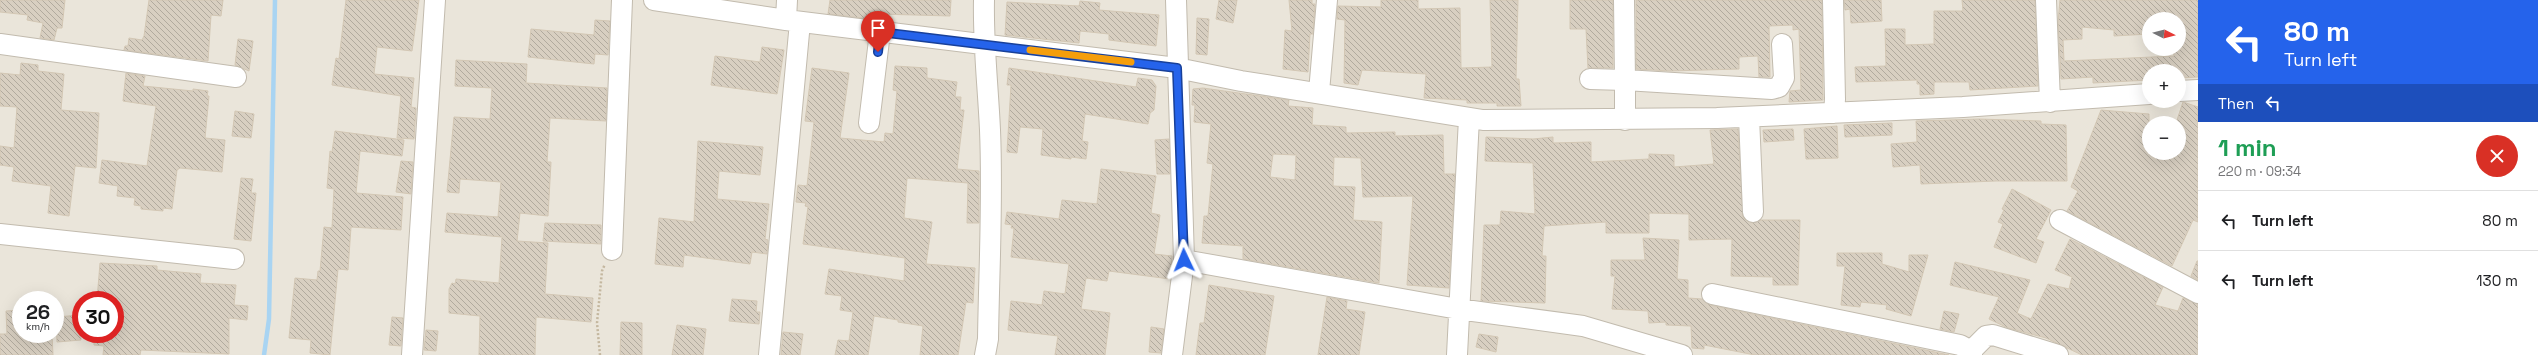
<!DOCTYPE html>
<html lang="en">
<head>
<meta charset="utf-8">
<style>
  body { margin:0; font-family:"Space Grotesk",sans-serif; background:#f6f6f6; color:#202124; height:100vh; display:flex; flex-direction:column; font-size:15px; white-space:nowrap }
  * { box-sizing:border-box; margin:0 }
  p { font-size:13px; color:#757577 }
  .icon { flex:none; width:22px; height:22px; fill:none; stroke:currentColor; stroke-width:2; stroke-linecap:round; stroke-linejoin:round }
  .map { position:relative; flex:1; overflow:hidden }
  .drawer { display:flex; flex-direction:column; background:#fff; width:340px }
  .drawer>* { flex:none }
  .guide { background:#2563eb; color:#fff; overflow:hidden }
  .needle { width:26px; rotate:96deg }
  .buttons { position:absolute; left:2142px; top:12px; display:grid; gap:8px }
  .buttons a { display:grid; place-items:center; width:44px; height:44px; border-radius:50%; background:#fff; box-shadow:0 4px 16px #0002; font-size:20px }
  .speed { position:absolute; left:12px; top:291px; display:flex; gap:8px; font-size:20px; font-weight:700; text-align:center }
  .speed>* { display:grid; place-content:center; width:52px; height:52px; border-radius:50%; background:#fff; box-shadow:0 4px 16px #0002; line-height:1 }
  .speed small { font-size:10px; font-weight:400 }
  .speed .limit { border:6px solid #d22; background:#fff; color:#111 }
  .pin { position:absolute; display:grid; place-items:center; width:34px; height:34px; color:#fff; margin:-41px -17px; border-radius:50% 50% 50% 0; rotate:-45deg; box-shadow:0 0 4px #0007 }
  .pin .icon { rotate:45deg }
  .me { position:absolute; width:44px; margin:-22px; rotate:358deg; stroke-linejoin:round; filter:drop-shadow(0 0 3px #0008) }
  .turn { display:flex; align-items:center; gap:14px; height:84px; padding:0 20px; font-size:18px }
  .turn .icon { width:52px; height:52px; stroke-width:2.5 }
  .turn b { display:block; font-size:28px; line-height:34px }
  .then { display:flex; align-items:center; height:38px; padding:0 20px; background:#0003; gap:8px; font-size:15px }
  .round { display:grid; place-items:center; flex:none; width:42px; height:42px; border-radius:21px; background:#f6f6f6 }
  .summary { display:flex; align-items:center; justify-content:space-between; height:68px; padding:0 20px }
  h1 { font-size:24px; font-weight:700; line-height:30px; color:#1e9e55 }
  ul { padding:0; list-style:none }
  li { display:flex; align-items:center; gap:12px; height:60px; padding:0 20px; border-top:1px solid #e0e0e0 }
  li div { flex:1 }
  li b { display:block; font-size:15px }
  li em { font-style:normal }
  main { display:flex; flex:1; min-height:0 }
  .map>svg:first-child { display:block }
  .residential { fill:#eae5da; fill-rule:evenodd }
  .lines { fill:none; stroke-linecap:round; stroke-linejoin:round }
  .stream { stroke:#a9d4f2; stroke-width:4.5 }
  .building { fill:url(#building-back-hatch); stroke:#d3c7b4; fill-rule:evenodd }
  .minor-casing { stroke:#c2bbae; stroke-width:22 }
  .path { stroke:#c4b79f; stroke-width:2.5; stroke-dasharray:2 2; stroke-linecap:butt }
  .minor { stroke:#fff; stroke-width:20 }
  .route-casing { stroke:#184099; stroke-width:10 }
  .route { stroke:#2563eb; stroke-width:7 }
  .slow { stroke:#f59e0b; stroke-width:7 }
</style>
</head>
<body>
<main>
<div class="map">
<svg width="2198" height="355" viewBox="0 0 2198 355">
  <defs>
    <pattern id="building-back-hatch" width="6" height="6" patternUnits="userSpaceOnUse"><rect width="6" height="6" fill="#d8cfc1"/><path d="M-1 5l2 2M0 0l6 6M5-1l2 2" fill="none" stroke="#b1aa9e"/></pattern>
  </defs>
  <rect width="100%" height="100%" fill="#f6f3ec"/>
  <path class="residential" d="M0 0H2198V355H0ZM2149 19H2179V49H2149ZM2149 71H2179V101H2149ZM2149 123H2179V153H2149ZM21 300H55V334H21ZM81 300H115V334H81Z"/>
  <g class="lines">
    <path class="stream" d="M264 355 269 319 275 0"/>
  </g>
  <path class="building" d="M0 0H65L62 28H57L54 40 40 38 43 23 27 20 28 15 0 12Z
    M149 0H223L221 16 211 15 208 61 124 50 125 46H128L129 38 142 40 144 36Z
    M346 0H419L412 51 377 47 374 74 414 78 411 107 416 108 414 139 397 138 401 96 332 85 336 58 339 59Z
    M830 0H951L950 16 879 14 878 20 828 14Z
    M1219 0H1237L1233 23 1216 19Z
    M1289 0H1312V4H1315L1313 34H1310L1308 72 1283 69 1285 30 1292 31Z
    M1381 0H1418V9L1460 8 1461 68 1492 67 1490 0H1518L1516 79H1519L1521 106H1497V103H1467V100L1424 98 1426 74 1362 70 1358 85 1344 83 1345 20 1337 19 1338 6 1381 7Z
    M1570 0H1613V68H1588L1586 29H1570Z
    M1636 0H1822L1823 100 1789 102 1790 91 1801 90 1799 29 1793 30V25L1769 26 1770 77H1759L1758 56 1739 57V69L1670 71 1636 69Z
    M1844 0H1881L1882 21 1851 23 1850 9 1845 10Z
    M1962 0H2035L2038 86 1970 90 1969 82H1934V94L1920 95V84H1917V80L1856 82 1855 67 1886 66 1885 29H1905V45L1934 44V11H1963Z
    M2060 0H2198V77L2179 78V71H2149V80L2093 83V77L2061 79 2058 22ZM2149 19H2179V49H2173L2174 56 2064 61 2063 40 2082 39V27L2114 30V36L2149 34Z
    M1080 1 1100 3 1099 10 1159 15 1156 46 1109 40V34L1080 31 1079 43 1005 35 1007 2 1079 6Z
    M1197 18 1209 19 1207 55 1196 54Z
    M595 20 610 21 608 55 595 54 594 64 528 57 531 29 594 35Z
    M238 39 253 41 249 71 235 65Z
    M762 47 784 50 777 94 711 85 715 56 760 62Z
    M456 60 527 64 526 83 607 88 606 121 550 118 547 162H551L548 216 520 213 517 241 548 243 545 294 593 298 591 322 536 317 535 355H479L480 316 449 313V289L452 283 455 284 456 279 499 283 502 237 445 232 447 213 498 217 501 182 460 179 459 193 447 192 454 117 490 119 492 88 455 86Z
    M21 63 38 65V71L64 74 61 110 99 113 96 168 75 166 69 216 48 213 51 186 12 181 14 167 0 165V146L14 148 17 107 0 106V73L20 75Z
    M895 66 927 68V78L957 82 955 97H961L960 110H964L957 169 979 171V223H967L968 183 907 178 904 218 932 222 926 264 975 268 973 303 966 302 958 355H920L923 326 898 322V320L874 316 868 355H835L838 340 849 341 853 312 840 310 842 296 825 294 829 269 904 281 905 258 803 244 808 207 805 206 806 203 796 202 798 185 807 186 814 122 805 121 812 68 849 73 840 138 884 142 885 133 893 134 897 91 893 90Z
    M1009 68 1136 87 1138 78 1152 80 1156 86 1154 110 1150 113 1148 124 1085 114 1082 141 1088 142 1086 159 1071 157V159L1041 155 1043 129 1020 127 1017 153 1007 152 1011 85H1007Z
    M126 73 145 76 143 86 193 91V89L208 91 207 96H209L205 138 225 140 222 172 180 168 177 170 172 209 163 208V211L141 209V206L134 205 135 198 117 196 118 186 99 183 102 160 147 166 156 106 123 101Z
    M1203 88 1289 100 1288 106 1313 108 1312 125 1346 127V133L1395 132V136L1443 135 1444 174H1455L1449 288 1407 285 1413 196 1363 197 1361 158 1334 157 1333 186 1355 187 1353 220 1382 222 1379 283 1243 259V246L1202 243 1204 216H1208L1213 164 1207 163 1211 124 1194 122 1195 105H1192L1193 89ZM1273 154 1296 155 1295 180 1270 177Z
    M2183 102 2198 107V222L2193 220 2172 266 2067 211 2078 191 2071 187 2101 110 2149 114V153L2170 158 2172 153H2179V123H2176Z
    M235 111 254 114 251 138 232 136Z
    M1979 119 2041 121V124L2066 125 2067 181H1996L1921 184 1920 165 1893 167 1891 144 1917 142 1916 121Z
    M1892 123V135L1845 137 1844 125Z
    M1837 126 1838 158 1806 159 1804 129Z
    M1738 129 1743 218 1753 223 1761 220H1800L1798 285H1773V277L1731 276 1732 239 1689 240V214L1649 213V233H1606V222L1544 226 1542 256H1546L1545 303 1481 301 1484 225H1500L1501 211 1535 214 1533 163 1485 161 1486 137 1533 139 1553 137V143L1591 142V162L1649 159V154L1674 155V167L1714 164 1710 130Z
    M1793 129 1794 140 1764 142 1763 130Z
    M335 131 404 140 402 156 360 151 356 193 403 197 401 230 351 227 348 270 338 269 330 355 310 353 311 340 289 338 295 278 317 280 318 271H320L324 227 332 228 334 189 327 188 330 151 332 152Z
    M1169 139 1170 174H1157L1155 140Z
    M698 141 763 147 760 175 719 171 717 199 769 204 765 239 768 240 767 254 752 252 750 264 684 255 683 267 655 264 659 218 694 222Z
    M401 161 413 162 411 194 396 192Z
    M1101 169 1156 176 1151 213 1160 215 1154 254 1172 256 1170 279 1109 271 1107 281 1086 278 1081 309 1110 313 1105 355H1055L1058 336 1008 330 1011 301 1042 305 1044 291 1065 294 1069 264 1011 257 1014 228H1011L1012 225 1005 224 1007 212 1059 219 1062 200 1097 204Z
    M241 178 253 179 251 193H256L251 241 234 239Z
    M2012 189 2051 210 2036 239 2044 242 2036 263 1994 247 2003 224 1998 222 2004 210 2002 209Z
    M545 223 601 225V244L543 241Z
    M1643 238 1679 240 1677 279 1688 280V298L1702 299 1710 305 1949 355H1755L1704 345V349L1692 348 1691 326 1666 325V322L1649 323 1648 311 1612 309 1615 276H1611V260H1645Z
    M2070 239 2163 287 2155 305 2178 311 2183 298 2198 304V355H2082L2046 338 2008 328 1989 319 1999 297 1950 285 1955 262 2030 280 2017 313 2031 319 2048 284 2069 289 2072 277 2055 270Z
    M1837 253H1882V264L1909 272V255H1928L1911 316 1886 309 1887 305 1861 302 1860 307 1841 305 1845 266H1837Z
    M2197 261H2198V280L2191 276Z
    M100 263 157 266V270L201 274 200 283 236 285 234 305 248 306 247 320 229 318V354L141 350 140 355H103L104 346 94 345V334H115V300H97Z
    M1209 285 1274 296 1265 355H1196L1200 323H1204Z
    M1327 297 1347 301 1346 309 1365 312 1359 355H1318Z
    M732 299 757 301 756 312H760L759 324 729 321Z
    M21 310V334H52L53 355H0V334H7L6 311Z
    M1944 311 1959 314 1954 332 1940 329Z
    M81 315V340L57 342 56 317Z
    M392 317 403 318 401 346 389 345Z
    M621 322 642 323V355H620Z
    M677 325 706 329 703 355H672Z
    M1151 327 1164 329 1161 353 1149 352Z
    M426 330 438 331 436 351 424 350Z
    M783 332 803 334 800 355H781Z
    M1479 334 1498 337 1496 352 1476 347Z"/>
  <g class="lines">
    <g class="minor-casing">
      <path id="minor" d="M654 0 786 20 1177 68 1241 81 1483 120 1717 118 1963 107 2149 94
        M984 0C983 44 988 86 990 130 993 200 989 270 988 339L985 355
        M1833 0 1835 99 1834 113
        M2046 0 2050 102
        M786 20 787 0
        M0 44 236 77
        M1590 79 1625 80 1624 0
        M2179 91 2198 90
        M1319 92 1327 0
        M1749 117 1753 212
        M1625 120V80L1772 89 1779 87 1784 78 1782 44
        M869 123 880 32
        M2060 220 2198 293
        M0 234 234 259
        M612 250 622 0
        M1184 260 1458 309 1583 326 1682 355
        M1712 294 1960 345 1971 351 1972 355
        M1971 351 1986 336 1993 335 2058 355
        M412 355 435 0
        M769 355 800 22
        M1172 355 1184 260 1176 0
        M1457 355 1469 118"/>
    </g>
    <path class="path" d="M600 355 597 323 602 271 605 264"/>
    <use href="#minor" class="minor"/>
  </g>
  <g class="lines">
    <g class="route-casing">
      <path id="route" d="M878 52 880 32 1177 68 1184 260"/>
    </g>
    <use href="#route" class="route"/>
    <path class="slow" d="M1030 50 1131 62"/>
  </g>
</svg>
<div class="buttons">
<a><svg class="needle" viewBox="-14 -14 28 28"><path d="M0-13l5 13h-10z" fill="#e53935"/><path d="M0 13l5-13h-10z" fill="#757577"/></svg></a>
<a>+</a>
<a>−</a>
</div>
<div class="speed"><div>26<small>km/h</small></div><div class="limit">30</div></div>
<div class="pin" style="left:878px;top:52px;background:#d93025"><svg class="icon" aria-label="arrive" viewBox="0 0 24 24"><path d="M6 21V4h12l-3 4 3 4H6"/></svg></div>
<svg class="me" style="left:1184px;top:260px" viewBox="-20 -20 40 40"><path d="M0-17L14 15 0 8-14 15z" fill="#2563eb" stroke="#fff" stroke-width="4"/></svg>
</div>
<section class="drawer">
<div class="guide">
<div class="turn"><svg class="icon" aria-label="left" viewBox="0 0 24 24"><path d="M17 20v-9H6M10 6l-5 5 5 5"/></svg><div><b>80 m</b>Turn left</div></div>
<div class="then">Then<svg class="icon" aria-label="left" viewBox="0 0 24 24"><path d="M17 20v-9H6M10 6l-5 5 5 5"/></svg></div>
</div>
<div class="summary"><div><h1>1 min</h1><p>220 m · 09:34</p></div><a class="round" style="background:#d93025;color:#fff"><svg class="icon" aria-label="close" viewBox="0 0 24 24"><path d="M6 6l12 12M18 6L6 18"/></svg></a></div>
<ul>
<li><svg class="icon" aria-label="left" viewBox="0 0 24 24"><path d="M17 20v-9H6M10 6l-5 5 5 5"/></svg><div><b>Turn left</b></div><em>80 m</em></li>
<li><svg class="icon" aria-label="left" viewBox="0 0 24 24"><path d="M17 20v-9H6M10 6l-5 5 5 5"/></svg><div><b>Turn left</b></div><em>130 m</em></li>
</ul>
</section>
</main>
</body>
</html>
